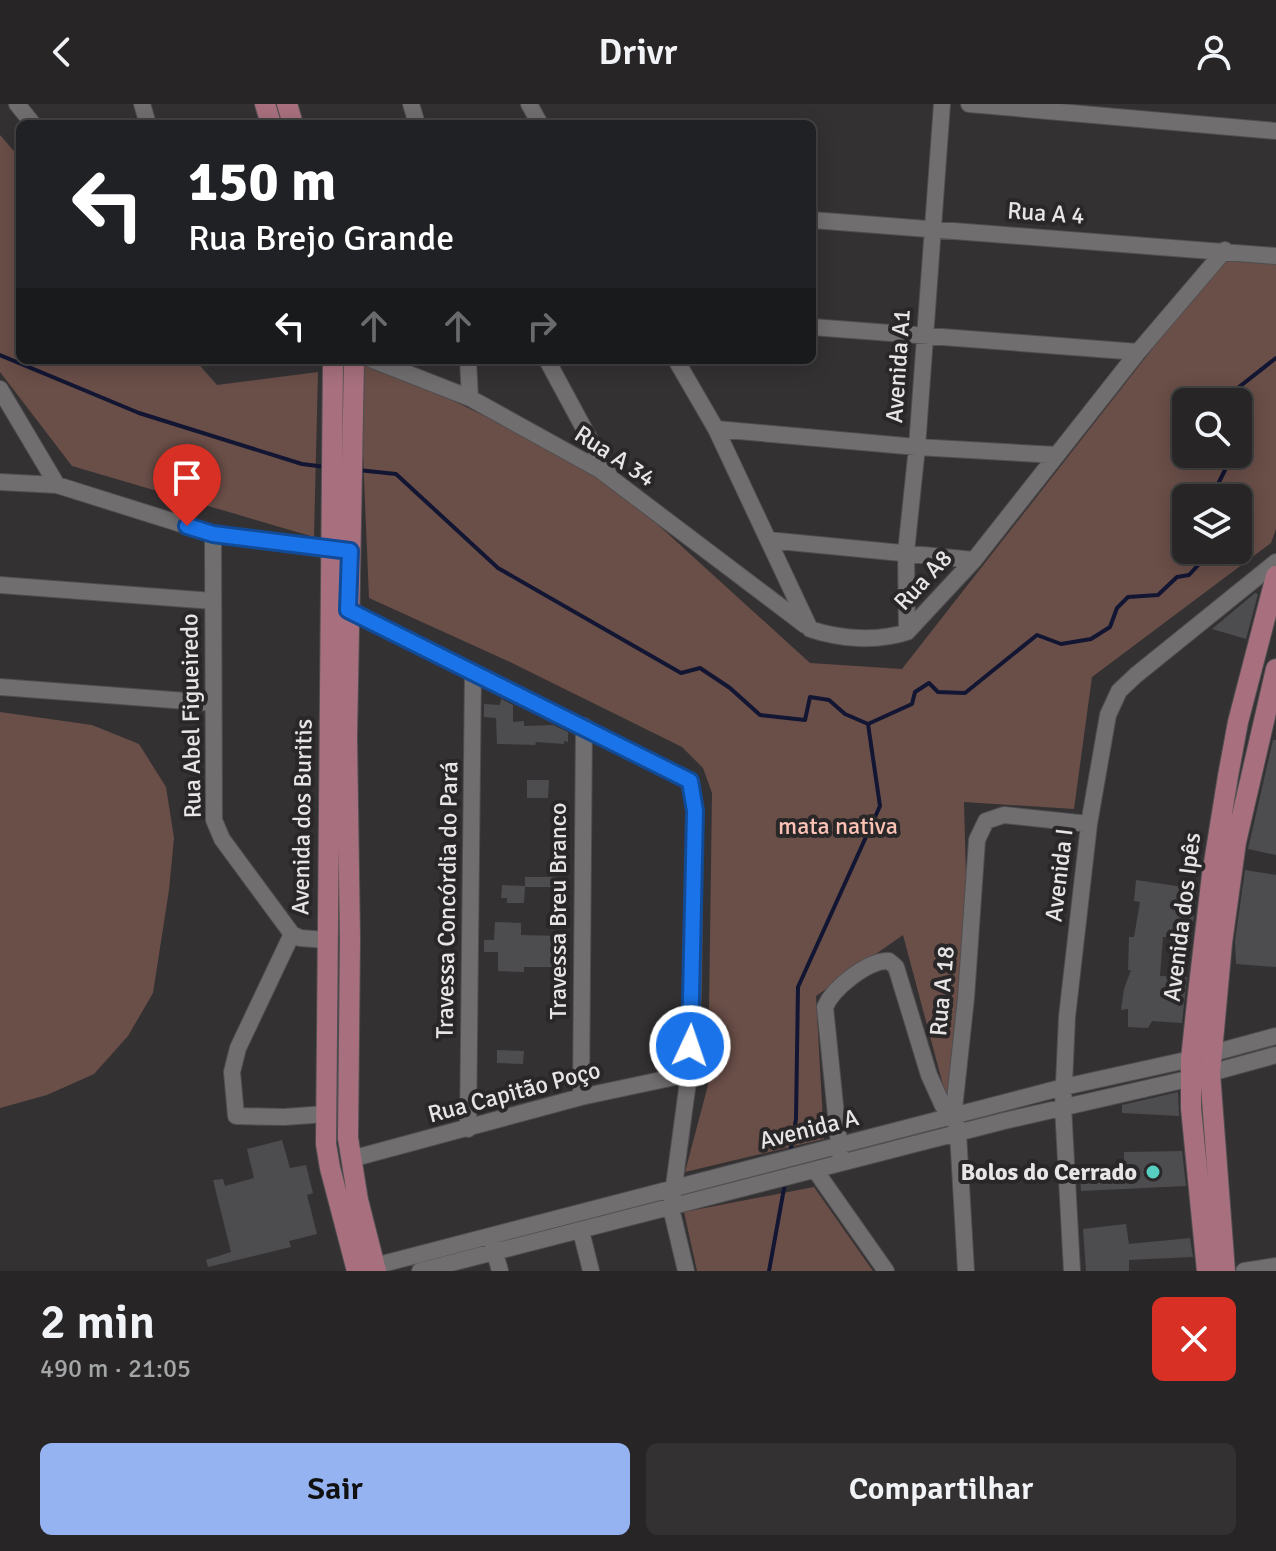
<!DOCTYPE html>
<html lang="pt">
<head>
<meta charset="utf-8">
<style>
  body { margin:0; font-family:Signika,sans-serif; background:#333132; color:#f1f3f6; height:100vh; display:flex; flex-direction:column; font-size:30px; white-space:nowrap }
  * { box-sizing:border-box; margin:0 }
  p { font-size:26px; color:#a4a5a7 }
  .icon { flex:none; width:44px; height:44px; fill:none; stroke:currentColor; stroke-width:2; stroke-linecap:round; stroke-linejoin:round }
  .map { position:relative; height:1167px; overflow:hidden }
  .panel { display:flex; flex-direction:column; background:#272526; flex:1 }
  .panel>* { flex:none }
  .guide { position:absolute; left:16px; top:16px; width:800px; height:244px; border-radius:12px; box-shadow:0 4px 20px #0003,0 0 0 2px #434243; background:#202124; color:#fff; overflow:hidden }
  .tools { position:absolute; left:1172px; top:284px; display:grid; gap:16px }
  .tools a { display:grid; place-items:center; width:80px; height:80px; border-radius:12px; background:#272526; box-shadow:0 4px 20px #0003,0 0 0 2px #434243; font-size:40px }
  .pin { position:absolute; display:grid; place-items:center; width:68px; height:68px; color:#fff; margin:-82px -34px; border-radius:50% 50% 50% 0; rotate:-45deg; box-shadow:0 0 8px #0007 }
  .pin .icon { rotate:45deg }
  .me { position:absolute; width:88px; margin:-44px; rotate:3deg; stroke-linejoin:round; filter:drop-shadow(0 0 6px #0008) }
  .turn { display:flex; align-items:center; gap:28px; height:168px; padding:0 40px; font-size:36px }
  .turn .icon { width:104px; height:104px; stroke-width:2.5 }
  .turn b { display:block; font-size:56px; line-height:68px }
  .lanes { display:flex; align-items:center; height:76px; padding:0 40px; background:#0003; justify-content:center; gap:40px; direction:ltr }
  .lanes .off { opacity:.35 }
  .round { display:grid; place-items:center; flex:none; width:84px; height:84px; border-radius:12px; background:#333132 }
  .summary { display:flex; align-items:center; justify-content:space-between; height:136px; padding:0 40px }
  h1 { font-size:48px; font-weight:600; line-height:60px }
  .action { display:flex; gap:16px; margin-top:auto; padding:16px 40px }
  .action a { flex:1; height:92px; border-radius:12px; background:#95b2f1; color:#111; font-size:32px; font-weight:600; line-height:92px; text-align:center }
  .action a+a { background:#333132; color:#f1f3f6 }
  header { display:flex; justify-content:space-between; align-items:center; height:104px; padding:0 40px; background:#272526; font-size:36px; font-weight:600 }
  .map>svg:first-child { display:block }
  .green { fill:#6a4e48; fill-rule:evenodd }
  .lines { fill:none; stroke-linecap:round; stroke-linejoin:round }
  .stream { stroke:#121633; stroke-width:4 }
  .building { fill:#4d4c4f }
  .minor-casing { stroke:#504e50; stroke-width:18 }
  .major-casing { stroke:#504e50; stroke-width:22 }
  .minor { stroke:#716e70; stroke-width:16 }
  .major { stroke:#a8707e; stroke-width:20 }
  .route-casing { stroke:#114b97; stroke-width:20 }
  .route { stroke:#1a73e8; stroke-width:14 }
  .poi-dot { fill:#57cec2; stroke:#2a2729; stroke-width:3 }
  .labels { text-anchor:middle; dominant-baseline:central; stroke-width:8; stroke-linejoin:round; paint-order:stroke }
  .street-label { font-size:24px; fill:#e7e5e6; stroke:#2a2729 }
  .park-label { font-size:24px; fill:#fcc2b4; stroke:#2a2729 }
  .poi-label { font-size:24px; font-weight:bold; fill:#e7e5e6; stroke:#2a2729; text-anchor:end }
</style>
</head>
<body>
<header><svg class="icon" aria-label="back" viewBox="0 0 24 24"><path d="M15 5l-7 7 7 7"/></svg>Drivr<svg class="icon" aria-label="person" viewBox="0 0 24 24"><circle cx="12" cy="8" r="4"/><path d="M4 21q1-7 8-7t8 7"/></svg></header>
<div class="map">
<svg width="1276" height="1167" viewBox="0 0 1276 1167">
  <rect width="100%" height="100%" fill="#343133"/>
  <path class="green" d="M0 31 20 54V256H195L217 281 318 268 314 433 72 362 0 268Z
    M1228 148 1276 152V425L1271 439 1092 573 1074 705 964 698 967 810 947 996 903 831 816 892 824 1035 685 1068 708 981 712 689 703 664 682 643 510 558 369 494 359 256H369L600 368 810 559 902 565ZM1186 298H1238V350H1186ZM1186 394H1238V446H1186Z
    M0 608 92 621 139 640 166 683 174 734 169 786 153 889 128 932 94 970 47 991 0 1004Z
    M814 1083 873 1167H697L684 1108Z"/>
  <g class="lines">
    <path class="stream" d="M0 251 139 309 302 360 326 363
      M1220 298 1276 254
      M358 366 396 370 498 464 681 569 700 564 730 584 760 611 805 616 810 593 829 596 845 610 868 620 912 600 915 588 929 579 938 588 965 589 1037 531 1061 540 1091 535 1110 523 1117 504 1128 493 1158 491 1177 473 1189 471 1201 458 1205 446
      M1216 394V384L1227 362 1223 350
      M790 1050 796 1015 798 883 880 702 868 620
      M769 1167 785 1079"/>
  </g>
  <path class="building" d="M1255 489 1258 490 1246 535 1212 525Z
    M501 595 513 601V618L524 617V622L553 621 568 628V638L564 637V640L536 638 535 641 497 640 496 614 484 613V600L500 601Z
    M1273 636H1276V751L1248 745Z
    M527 676H549L548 694H527Z
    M1245 766 1276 771V863L1236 860 1235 837Z
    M525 773H556V783H525L524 799H507V794H501L502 781 525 782Z
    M1136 776 1197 785 1191 835 1163 833 1160 872 1187 873 1182 919 1152 917 1148 924 1128 923V905L1121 906 1124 885 1131 866H1128L1129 833H1134L1140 798 1134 797Z
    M495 818 521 819V831L564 832 562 863H524V868L498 867V848H484V836H494Z
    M497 946 524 947 523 960 497 959Z
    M1178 988 1179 1012 1122 1009V1001Z
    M282 1036 290 1064 306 1061 313 1089 307 1091 317 1130 289 1137 291 1143 208 1163 206 1156 231 1148 213 1076 223 1075 225 1082 254 1074 247 1045Z
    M1182 1047 1186 1082 1081 1087 1080 1067 1124 1069V1048Z
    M1126 1120 1129 1140 1190 1134 1193 1153 1129 1156V1167H1086L1083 1125Z"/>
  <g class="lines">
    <g class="minor-casing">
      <path id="minor" d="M17 0 33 20
        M142 0 148 20
        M411 0 417 20
        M529 0 540 20
        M969 0 1276 27
        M812 116 1276 152
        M812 223 1138 248
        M373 256 470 294 600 366 805 521
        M468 256 470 294
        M547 256 609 371
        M676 256 716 325 810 525C839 535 877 538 907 528L974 456 1138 248 1225 146
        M0 285 57 381
        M716 325 917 343 1057 351
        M0 378 57 381 213 430 340 447
        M213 430 214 716 222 735 292 830 300 834 327 836
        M768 436 974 456
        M0 481 213 497
        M341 505 348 506 690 677 695 707 693 887 689 970 671 1104 686 1167
        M907 528 906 448 917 343 942 0
        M0 583 213 599
        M292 830 238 944 232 968 236 1012 284 1013 326 1010
        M581 993 584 622
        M468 1025 473 568
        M840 1050 825 903C833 884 868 856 889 857L896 863 929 971 943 1002 954 1005
        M351 1055 581 993 689 970
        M815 1066 886 1167
        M581 1127 591 1167
        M492 1138 500 1167
        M363 1165 1064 983 1191 955 1276 932
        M420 1167 1004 1017 1192 974 1276 951
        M966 1167 958 1029 954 1005 966 894 977 736 986 717 1004 711 1089 720
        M1072 1167 1063 1002 1067 913 1089 720 1108 611 1119 587 1136 571 1276 458
        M1244 1167 1276 1162"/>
    </g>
    <g class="major-casing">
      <path id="major" d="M265 0 271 20
        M287 0 293 20
        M333 256 326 1040 330 1064 357 1167
        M354 256 347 633 350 835 348 1034 358 1096 376 1167
        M1207 1167 1191 1004V955L1197 899 1212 771 1228 672 1238 618 1276 472
        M1225 1167 1210 969 1222 839 1236 738 1276 565"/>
    </g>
    <use href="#minor" class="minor"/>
    <use href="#major" class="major"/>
  </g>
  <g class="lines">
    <g class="route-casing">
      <path id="route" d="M187 422 213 430 350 447 348 506 690 677 695 707 690 942"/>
    </g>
    <use href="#route" class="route"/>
  </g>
  <circle class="poi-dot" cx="1153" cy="1068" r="8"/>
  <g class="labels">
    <g class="street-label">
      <text transform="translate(1046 109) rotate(4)">Rua A 4</text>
      <text transform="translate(898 262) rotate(-86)">Avenida A1</text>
      <text transform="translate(615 352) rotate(33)">Rua A 34</text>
      <text transform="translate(923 476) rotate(-47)">Rua A8</text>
      <text transform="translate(191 612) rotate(-91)">Rua Abel Figueiredo</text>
      <text transform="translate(302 713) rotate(-89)">Avenida dos Buritis</text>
      <text transform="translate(1059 771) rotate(-83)">Avenida I</text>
      <text transform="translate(447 796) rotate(-89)">Travessa Concórdia do Pará</text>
      <text transform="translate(558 807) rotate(-90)">Travessa Breu Branco</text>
      <text transform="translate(1182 813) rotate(-83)">Avenida dos Ipês</text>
      <text transform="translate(942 887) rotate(-85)">Rua A 18</text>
      <text transform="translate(514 988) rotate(-15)">Rua Capitão Poço</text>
      <text transform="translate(809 1025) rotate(-14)">Avenida A</text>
    </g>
    <g class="park-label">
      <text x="838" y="722">mata nativa</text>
    </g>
    <g class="poi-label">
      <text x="1137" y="1068">Bolos do Cerrado</text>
    </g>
  </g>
</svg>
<div class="tools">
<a><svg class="icon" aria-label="search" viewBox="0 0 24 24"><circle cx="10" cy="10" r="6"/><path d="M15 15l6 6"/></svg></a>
<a><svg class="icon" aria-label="layers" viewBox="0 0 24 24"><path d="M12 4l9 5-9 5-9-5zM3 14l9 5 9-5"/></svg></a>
</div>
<div class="pin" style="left:187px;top:422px;background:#d93025"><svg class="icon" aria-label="arrive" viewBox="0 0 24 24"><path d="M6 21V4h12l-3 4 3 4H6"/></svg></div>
<svg class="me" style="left:690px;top:942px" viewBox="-20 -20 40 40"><circle r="17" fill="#1a73e8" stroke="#fff" stroke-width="3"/><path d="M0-11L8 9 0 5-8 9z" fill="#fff"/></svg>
<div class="guide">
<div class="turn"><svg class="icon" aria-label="left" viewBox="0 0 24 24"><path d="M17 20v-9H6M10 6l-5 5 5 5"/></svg><div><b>150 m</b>Rua Brejo Grande</div></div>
<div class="lanes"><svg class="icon" aria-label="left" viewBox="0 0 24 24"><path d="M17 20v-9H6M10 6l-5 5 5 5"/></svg><svg class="icon off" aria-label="ahead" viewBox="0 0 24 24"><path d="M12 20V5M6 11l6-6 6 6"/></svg><svg class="icon off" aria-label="ahead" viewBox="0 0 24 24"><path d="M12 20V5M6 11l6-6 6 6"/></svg><svg class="icon off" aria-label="right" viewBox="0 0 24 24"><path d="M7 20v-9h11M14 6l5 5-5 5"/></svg></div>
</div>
</div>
<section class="panel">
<div class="summary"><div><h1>2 min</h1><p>490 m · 21:05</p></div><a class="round" style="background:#d93025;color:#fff"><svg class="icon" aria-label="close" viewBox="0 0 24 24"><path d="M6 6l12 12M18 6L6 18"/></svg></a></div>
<div class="action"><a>Sair</a><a>Compartilhar</a></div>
</section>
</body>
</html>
